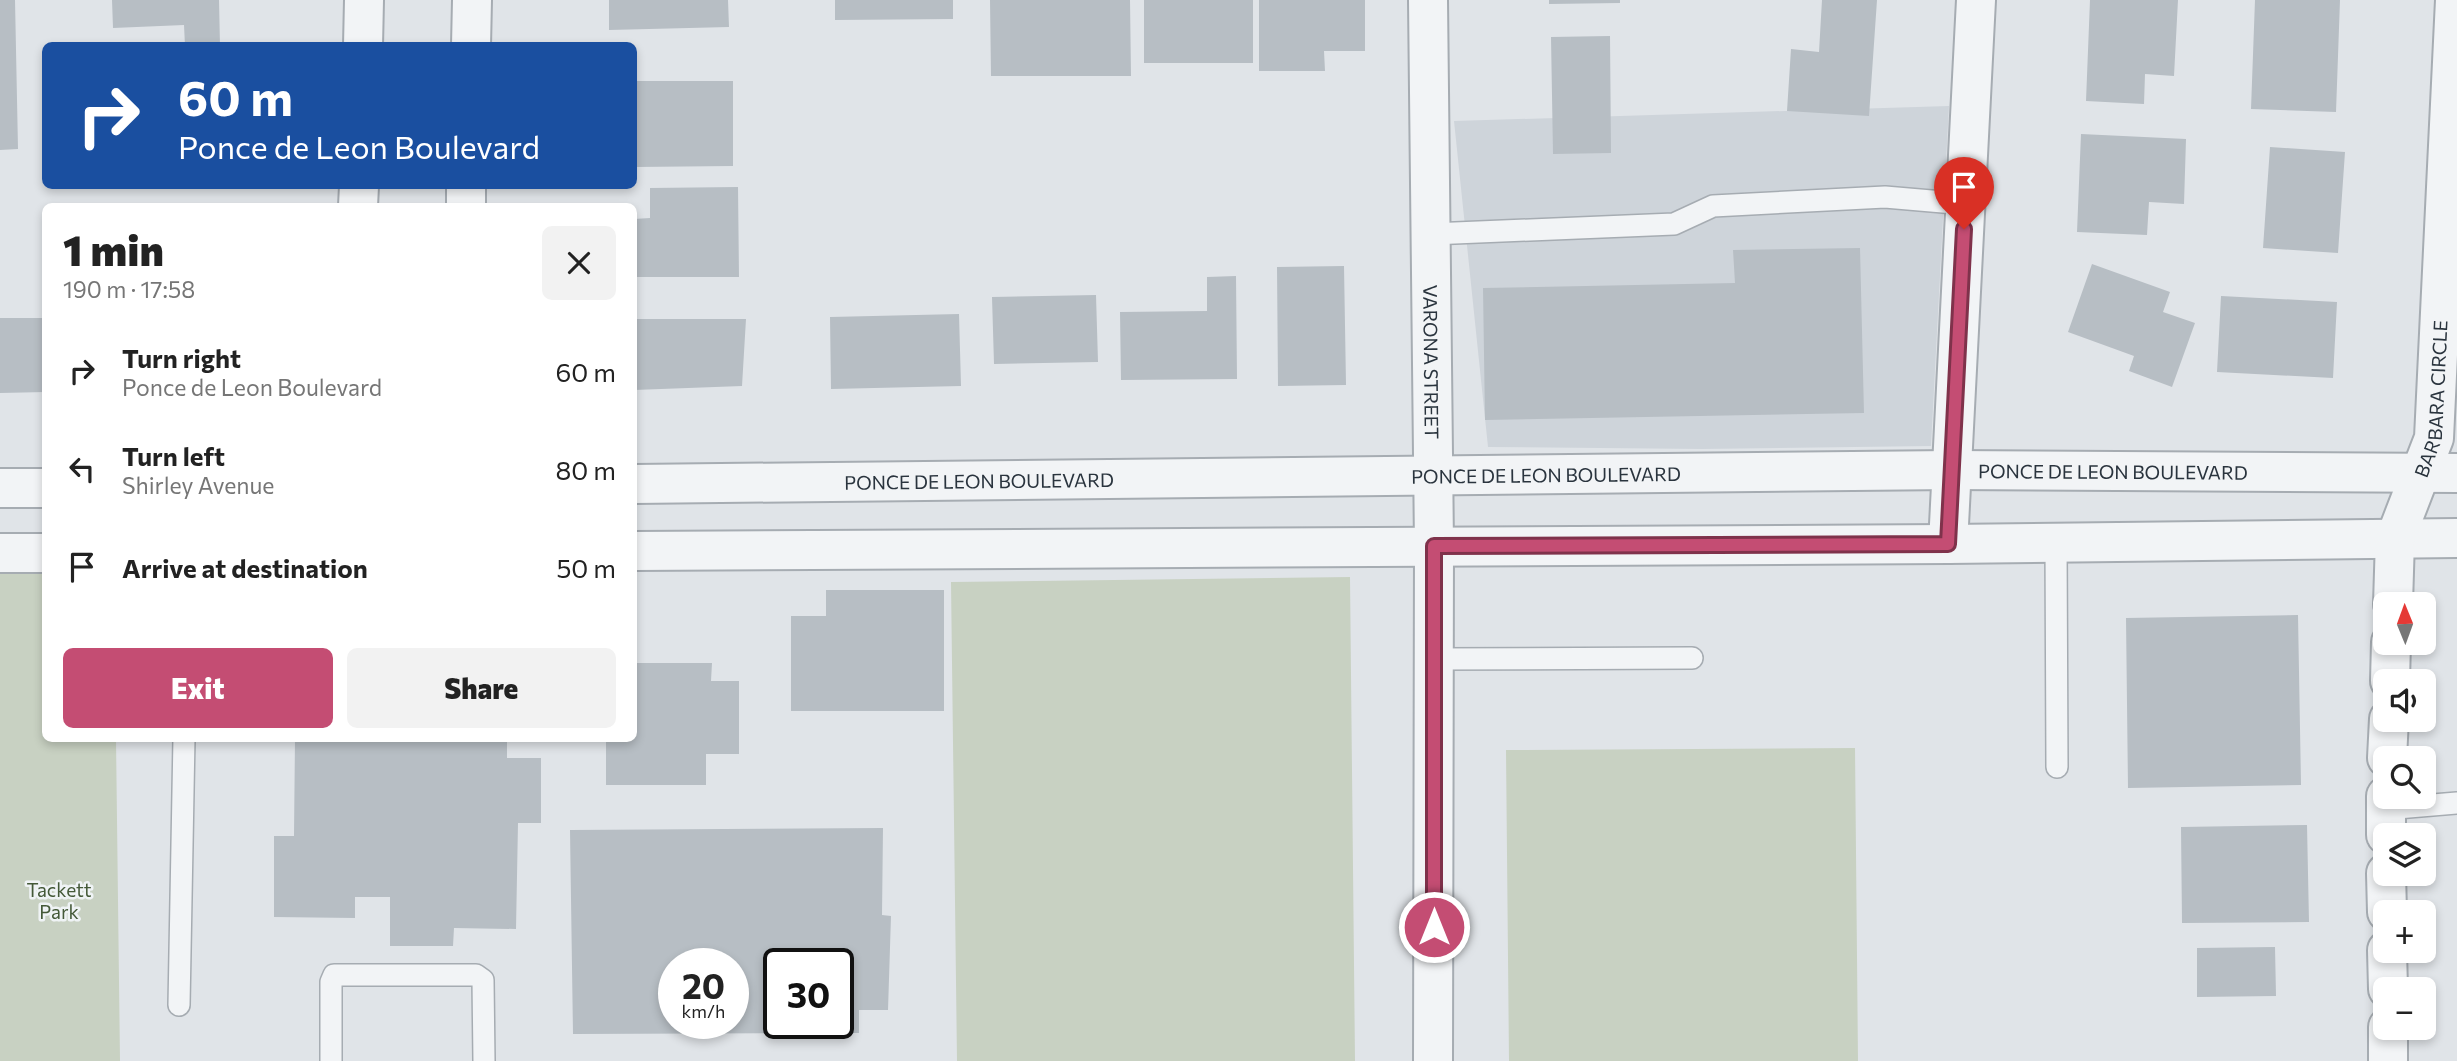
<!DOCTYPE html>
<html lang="en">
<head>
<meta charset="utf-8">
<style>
  body { margin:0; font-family:Commissioner,sans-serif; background:#f2f2f2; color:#222; height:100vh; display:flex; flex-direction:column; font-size:26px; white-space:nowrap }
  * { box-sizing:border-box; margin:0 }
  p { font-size:23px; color:#767676 }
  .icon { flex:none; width:38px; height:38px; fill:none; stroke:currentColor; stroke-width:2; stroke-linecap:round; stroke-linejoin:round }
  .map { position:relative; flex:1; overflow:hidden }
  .side { position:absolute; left:42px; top:203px; width:595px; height:539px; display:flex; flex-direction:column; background:#fff; border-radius:10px; box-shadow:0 4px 10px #0003 }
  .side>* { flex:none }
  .hud { position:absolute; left:42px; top:42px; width:595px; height:147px; border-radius:10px; box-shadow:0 4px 10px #0003; background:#1a4fa0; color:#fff; overflow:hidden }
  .needle { width:46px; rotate:359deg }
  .buttons { position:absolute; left:2373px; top:592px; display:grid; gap:14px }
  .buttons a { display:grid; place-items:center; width:63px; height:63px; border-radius:10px; background:#fff; box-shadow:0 4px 10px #0003; font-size:35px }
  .speed { position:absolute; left:658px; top:948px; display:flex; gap:14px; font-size:35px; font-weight:700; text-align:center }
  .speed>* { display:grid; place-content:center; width:91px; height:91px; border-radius:50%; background:#fff; box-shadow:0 4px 10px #0003; line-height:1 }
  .speed small { font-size:18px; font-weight:400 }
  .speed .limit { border:4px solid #111; border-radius:10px; background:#fff; color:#111 }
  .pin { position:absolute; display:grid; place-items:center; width:60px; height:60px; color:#fff; margin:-72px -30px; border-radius:50% 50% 50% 0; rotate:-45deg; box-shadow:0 0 7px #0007 }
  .pin .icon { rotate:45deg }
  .me { position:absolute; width:77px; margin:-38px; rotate:0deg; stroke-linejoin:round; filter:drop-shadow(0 0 5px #0008) }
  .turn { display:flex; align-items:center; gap:24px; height:147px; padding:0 21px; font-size:32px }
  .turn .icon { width:91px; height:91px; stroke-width:2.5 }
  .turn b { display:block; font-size:49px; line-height:60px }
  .round { display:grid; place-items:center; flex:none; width:74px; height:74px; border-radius:10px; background:#f2f2f2 }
  .head { display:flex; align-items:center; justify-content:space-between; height:119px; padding:0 21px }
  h1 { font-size:42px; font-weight:800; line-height:52px }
  .action { display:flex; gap:14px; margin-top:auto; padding:14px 21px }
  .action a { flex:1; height:80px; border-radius:10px; background:#c44d73; color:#fff; font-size:28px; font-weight:800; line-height:80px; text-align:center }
  .action a+a { background:#f2f2f2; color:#222 }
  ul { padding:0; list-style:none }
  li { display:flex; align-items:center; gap:21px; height:98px; padding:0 21px }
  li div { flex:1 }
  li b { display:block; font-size:26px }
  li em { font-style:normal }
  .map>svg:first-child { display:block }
  .built { fill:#ced4da }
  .green { fill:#c8d1c2 }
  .building { fill:#b7bec4; fill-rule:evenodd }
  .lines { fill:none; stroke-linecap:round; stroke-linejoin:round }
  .service-casing { stroke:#a6acb2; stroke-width:24 }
  .minor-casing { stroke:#a6acb2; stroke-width:42 }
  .service { stroke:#f2f4f6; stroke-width:21 }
  .minor { stroke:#f2f4f6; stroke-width:38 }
  .route-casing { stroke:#7f324b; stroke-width:18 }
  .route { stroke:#c44d73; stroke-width:12 }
  .labels { text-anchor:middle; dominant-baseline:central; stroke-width:5; stroke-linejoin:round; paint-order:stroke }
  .street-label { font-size:19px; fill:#2a343e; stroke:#eff3f5 }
  .park-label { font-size:19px; fill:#445938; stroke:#eff3f5 }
</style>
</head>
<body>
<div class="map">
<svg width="2457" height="1061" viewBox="0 0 2457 1061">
  <rect width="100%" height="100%" fill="#e0e4e8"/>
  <path class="built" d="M1949 106 1931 446 1702 449 1488 447 1454 121Z"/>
  <path class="green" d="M45 573 46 738 116 739 120 1061H0V574Z
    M1350 577 1355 1061H957L951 582Z
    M1855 748 1858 1061H1509L1506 750Z"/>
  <path class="building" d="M0 0H15L18 149 0 150Z
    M112 0H219L220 46H185L184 25 113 28Z
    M609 0H728L729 27 609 30Z
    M835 0H953V19L835 20Z
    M990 0H1130L1131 76H991Z
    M1144 0H1253V63H1144Z
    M1259 0H1365V51H1324L1325 71H1259Z
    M1549 0H1620V3L1549 4Z
    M1822 0H1877L1869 116 1787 111 1791 49 1819 52Z
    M2090 0H2178L2174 76 2145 74 2144 104 2086 101Z
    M2255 0H2340L2336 112 2251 109Z
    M1610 36 1611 153 1553 154 1551 37Z
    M635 81H733V166L635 167Z
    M2081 134 2186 139 2184 204 2149 202 2147 235 2077 232Z
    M2270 147 2345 152 2338 253 2263 248Z
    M738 187 739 277H634V219L650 218V188Z
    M1860 248 1864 413 1485 420 1483 288 1735 283 1733 250Z
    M2092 264 2170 292 2163 312 2195 323 2172 387 2129 371 2134 356 2068 332Z
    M1344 266 1346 385 1278 386 1277 267Z
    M1236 276 1237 379 1121 380 1120 312 1207 311V277Z
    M1096 295 1098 362 994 364 992 297Z
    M2221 296 2337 302 2333 378 2217 372Z
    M959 314 961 386 831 389 830 317Z
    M0 318H46V392L0 393Z
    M634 319H746L742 386 634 390Z
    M826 590H944V711H791V616H826Z
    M2298 615 2301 785 2128 788 2126 618Z
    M634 663H712L711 681H739V754H706V785H606V738H634Z
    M295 738H507V758H541V823H518L516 929 454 928 453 946H390V897H355V918L274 917V836H294Z
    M2307 825 2309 922 2182 923 2181 827Z
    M883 828 882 915 891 916 888 1010H859V1033L573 1034 570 830ZM674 964H733V1024H674ZM779 964H838V1024H779Z
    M2275 947 2276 996 2197 997V948Z"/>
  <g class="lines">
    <g class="service-casing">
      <path id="service" d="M1431 234 1674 224 1713 206 1885 197 1966 204
        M2056 543 2057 767
        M1434 659 1692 658
        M2385 809 2457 803
        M179 1005 184 738
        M331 1061V982L334 975H476L483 980 484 1061"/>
    </g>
    <g class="minor-casing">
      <g id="minor">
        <path id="s1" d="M1428 0 1434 546 1433 1061"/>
        <path d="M363 46 364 0"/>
        <path d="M471 46 472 0"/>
        <path d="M358 206 359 186"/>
        <path d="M466 206V186"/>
        <path id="s2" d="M634 484 1952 470 2457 473"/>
        <path d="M0 488H46"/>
        <path d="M1948 544 1976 0"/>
        <path d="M634 551 1948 544 2457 538"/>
        <path d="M0 553H46"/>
        <path id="s3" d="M2393 604 2395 539 2434 438 2455 0"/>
        <path d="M2390 681 2391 642"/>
        <path d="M2387 758 2389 719"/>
        <path d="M2386 835V796"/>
        <path d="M2386 873 2387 912"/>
        <path d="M2387 950 2388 989"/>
        <path d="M2388 1027V1061"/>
      </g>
    </g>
    <use href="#service" class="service"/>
    <use href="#minor" class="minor"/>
  </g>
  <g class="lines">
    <g class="route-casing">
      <path id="route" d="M1434 927V546L1948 544 1964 229"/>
    </g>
    <use href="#route" class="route"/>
  </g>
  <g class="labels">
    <g class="street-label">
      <text stroke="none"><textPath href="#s1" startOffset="362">VARONA STREET</textPath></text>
      <text stroke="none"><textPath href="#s3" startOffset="212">BARBARA CIRCLE</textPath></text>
      <text stroke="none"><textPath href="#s2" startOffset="1479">PONCE DE LEON BOULEVARD</textPath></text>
      <text stroke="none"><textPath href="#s2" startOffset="912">PONCE DE LEON BOULEVARD</textPath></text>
      <text stroke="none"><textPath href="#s2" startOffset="345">PONCE DE LEON BOULEVARD</textPath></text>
    </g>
    <g class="park-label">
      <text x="59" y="889">Tackett<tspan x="59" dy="22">Park</tspan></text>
    </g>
  </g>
</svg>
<div class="buttons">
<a><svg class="needle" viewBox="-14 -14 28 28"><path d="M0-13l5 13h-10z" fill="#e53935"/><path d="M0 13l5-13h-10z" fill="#767676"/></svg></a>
<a><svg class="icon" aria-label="sound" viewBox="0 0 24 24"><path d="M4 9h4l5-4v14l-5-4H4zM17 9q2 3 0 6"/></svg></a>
<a><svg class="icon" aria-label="search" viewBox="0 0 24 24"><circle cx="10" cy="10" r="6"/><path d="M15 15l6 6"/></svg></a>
<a><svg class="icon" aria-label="layers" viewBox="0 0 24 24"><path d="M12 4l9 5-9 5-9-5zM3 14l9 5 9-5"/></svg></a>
<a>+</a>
<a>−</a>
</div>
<div class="speed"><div>20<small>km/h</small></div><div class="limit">30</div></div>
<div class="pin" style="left:1964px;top:229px;background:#d93025"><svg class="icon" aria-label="arrive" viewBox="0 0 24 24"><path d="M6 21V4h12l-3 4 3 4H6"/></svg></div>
<svg class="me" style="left:1434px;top:927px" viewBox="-20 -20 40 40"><circle r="17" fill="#c44d73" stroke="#fff" stroke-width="3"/><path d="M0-11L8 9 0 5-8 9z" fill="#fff"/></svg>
<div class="hud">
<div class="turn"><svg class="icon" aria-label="right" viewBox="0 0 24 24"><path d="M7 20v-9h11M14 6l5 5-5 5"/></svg><div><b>60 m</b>Ponce de Leon Boulevard</div></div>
</div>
<section class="side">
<div class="head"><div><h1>1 min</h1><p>190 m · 17:58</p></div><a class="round"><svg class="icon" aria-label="close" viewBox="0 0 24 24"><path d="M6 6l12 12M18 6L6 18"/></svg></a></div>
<ul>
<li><svg class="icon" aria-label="right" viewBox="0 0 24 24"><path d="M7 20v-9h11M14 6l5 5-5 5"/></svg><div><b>Turn right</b><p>Ponce de Leon Boulevard</p></div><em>60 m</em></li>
<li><svg class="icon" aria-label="left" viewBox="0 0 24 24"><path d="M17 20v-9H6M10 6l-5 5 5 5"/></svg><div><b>Turn left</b><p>Shirley Avenue</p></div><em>80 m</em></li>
<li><svg class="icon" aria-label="arrive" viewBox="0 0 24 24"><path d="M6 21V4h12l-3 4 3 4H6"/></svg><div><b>Arrive at destination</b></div><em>50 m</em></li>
</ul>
<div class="action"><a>Exit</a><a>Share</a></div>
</section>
</div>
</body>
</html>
